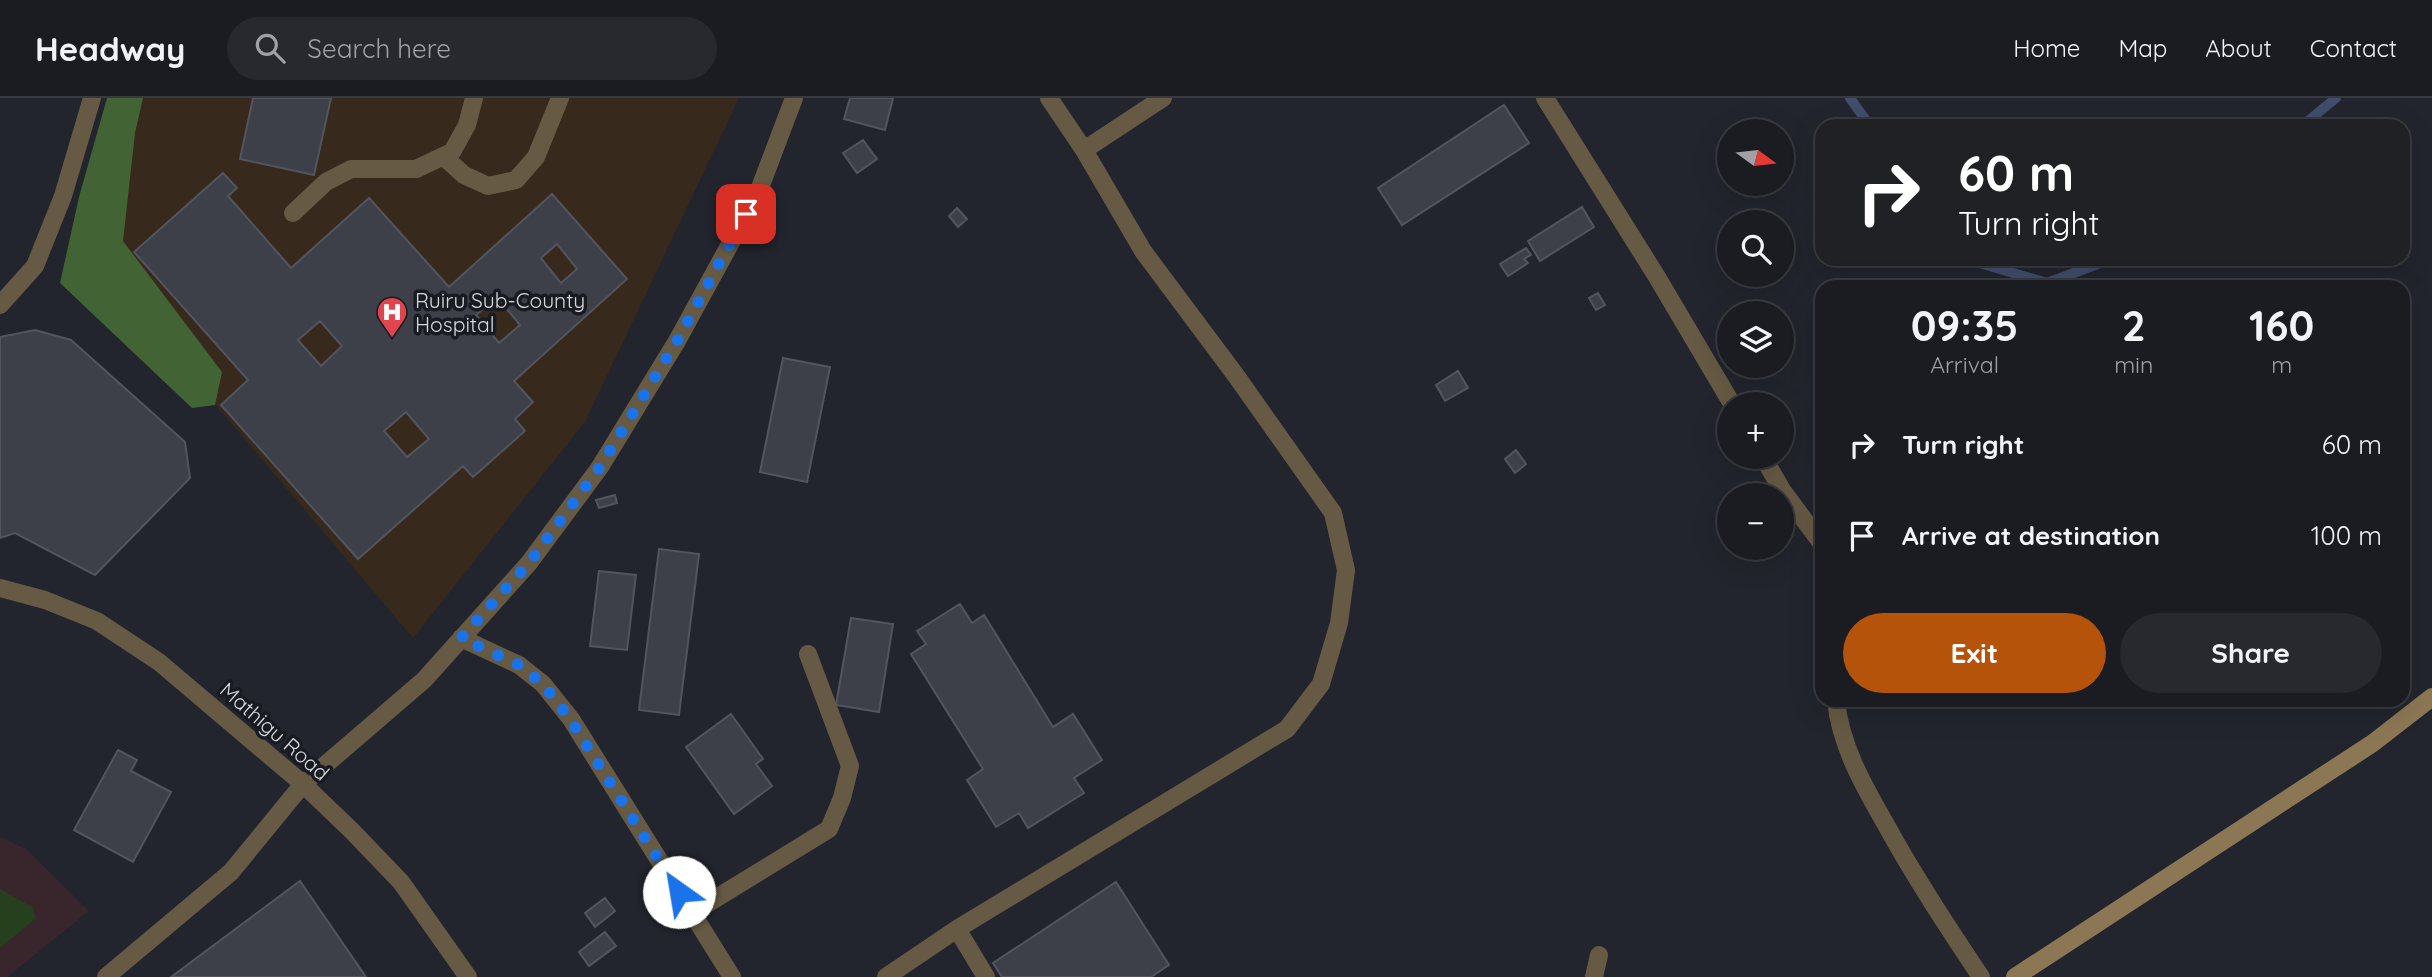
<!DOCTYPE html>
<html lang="en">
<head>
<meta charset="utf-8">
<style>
  body { margin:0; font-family:Quicksand,sans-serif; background:#27292f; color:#f1f3f6; height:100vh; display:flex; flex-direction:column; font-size:26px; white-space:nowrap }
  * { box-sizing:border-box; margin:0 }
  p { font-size:23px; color:#9fa1a5 }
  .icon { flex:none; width:38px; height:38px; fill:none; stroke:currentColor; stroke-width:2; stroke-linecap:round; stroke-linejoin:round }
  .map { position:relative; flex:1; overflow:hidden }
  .side { position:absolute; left:1815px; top:182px; width:595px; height:427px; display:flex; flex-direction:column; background:#1a1c22; border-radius:21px; box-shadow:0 7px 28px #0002,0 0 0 2px #383a40 }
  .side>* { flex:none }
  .guide { position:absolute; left:1815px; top:21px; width:595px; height:147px; border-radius:21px; box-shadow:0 7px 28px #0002,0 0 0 2px #383a40; background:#202124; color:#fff; overflow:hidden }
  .needle { width:46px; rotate:105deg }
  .controls { position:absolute; left:1717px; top:21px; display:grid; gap:14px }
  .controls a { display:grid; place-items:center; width:77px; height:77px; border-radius:50%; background:#1a1c22; box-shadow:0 7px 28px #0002,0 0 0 2px #383a40; font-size:35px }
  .pin { position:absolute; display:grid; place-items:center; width:60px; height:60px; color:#fff; margin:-30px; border-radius:14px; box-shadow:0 4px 10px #0006 }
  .me { position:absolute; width:77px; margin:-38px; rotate:328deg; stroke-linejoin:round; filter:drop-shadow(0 0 5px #0008) }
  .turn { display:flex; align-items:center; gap:24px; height:147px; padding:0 28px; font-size:32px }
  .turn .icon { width:91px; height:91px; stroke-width:2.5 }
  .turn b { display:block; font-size:49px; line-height:60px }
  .eta { display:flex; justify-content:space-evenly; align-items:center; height:119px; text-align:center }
  .eta b { font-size:42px; font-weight:800; line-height:49px }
  .cta { display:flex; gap:14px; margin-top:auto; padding:14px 28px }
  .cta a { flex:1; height:80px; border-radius:42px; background:#b45309; color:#fff; font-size:28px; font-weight:800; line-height:80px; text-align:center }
  .cta a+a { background:#27292f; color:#f1f3f6 }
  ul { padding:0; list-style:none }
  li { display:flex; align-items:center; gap:21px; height:91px; padding:0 28px }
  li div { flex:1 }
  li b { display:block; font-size:26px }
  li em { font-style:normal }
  header { display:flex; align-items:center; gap:42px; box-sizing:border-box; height:98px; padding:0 35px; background:#1a1c22; border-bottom:2px solid #383a40 }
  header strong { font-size:33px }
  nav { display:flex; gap:38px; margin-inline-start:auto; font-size:24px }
  .search { width:490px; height:63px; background:#27292f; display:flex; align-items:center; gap:18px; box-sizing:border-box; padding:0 24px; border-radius:38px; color:#9fa1a5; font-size:26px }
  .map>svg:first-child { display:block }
  .education { fill:#39262d }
  .medical { fill:#38291d }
  .green { fill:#263f1c }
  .forest { fill:#426435 }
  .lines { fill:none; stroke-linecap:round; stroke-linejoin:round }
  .stream { stroke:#404d6b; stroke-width:10 }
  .building { fill:#3d4049; stroke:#52555e; stroke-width:2; fill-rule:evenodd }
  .lane { stroke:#675a44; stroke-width:18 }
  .street { stroke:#675a44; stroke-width:18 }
  .secondary { stroke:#8c7754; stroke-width:18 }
  .route { stroke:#1a73e8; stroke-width:12; stroke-dasharray:0 21.6 }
  .labels { text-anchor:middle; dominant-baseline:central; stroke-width:7; stroke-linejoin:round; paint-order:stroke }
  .poi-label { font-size:21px; fill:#d7d8de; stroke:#191b23; text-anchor:start }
  .street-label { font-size:21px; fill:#d7d8de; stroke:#191b23 }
</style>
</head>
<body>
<header>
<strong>Headway</strong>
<div class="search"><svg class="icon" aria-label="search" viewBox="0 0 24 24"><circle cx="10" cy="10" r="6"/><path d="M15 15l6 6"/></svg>Search here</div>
<nav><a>Home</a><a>Map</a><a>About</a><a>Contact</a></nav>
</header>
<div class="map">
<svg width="2432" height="879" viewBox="0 0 2432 879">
  <rect width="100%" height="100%" fill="#22252d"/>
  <path class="education" d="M0 739 26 751 89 813 7 879H0Z"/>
  <path class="medical" d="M124 0H739L585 324 413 540 89 157Z"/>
  <path class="green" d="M0 791 32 809 36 820 0 850Z"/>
  <path class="forest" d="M107 0H143L135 35 123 143 222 274 215 307 192 310 60 185 79 99Z"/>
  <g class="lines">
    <path class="stream" d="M1850 0 1870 28
      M2302 28 2336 0
      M1966 161 2047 185 2111 161"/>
  </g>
  <path class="building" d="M253 0H331L314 77 240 61Z
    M850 0H893L885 32 844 21Z
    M1504 7 1529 45 1402 127 1378 90Z
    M863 42 877 61 857 75 843 55Z
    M223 75 237 90 228 98 291 170 369 100 449 189 552 96 627 181 514 283 533 304 515 321 525 333 473 379 463 368 358 461 221 307 248 282 134 154ZM557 146 577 171 561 185 541 160ZM497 199 520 227 499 245 476 217ZM320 223 342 248 321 268 298 242ZM406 314 429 341 407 359 384 333Z
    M1582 109 1594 129 1540 163 1528 143Z
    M957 110 967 121 958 129 949 118Z
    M1526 150 1531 157 1524 161 1528 165 1508 178 1500 166Z
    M1598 195 1605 207 1596 212 1589 200Z
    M35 232 71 242 185 344 190 380 95 477 15 435 0 440V239Z
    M783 260 830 269 807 384 760 374Z
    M1458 273 1468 290 1445 303 1436 287Z
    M1516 352 1526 366 1515 375 1505 361Z
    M615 397 617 405 599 410 596 402Z
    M659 451 699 456 679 617 639 612Z
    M599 473 636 477 627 552 590 548Z
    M960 506 972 525 984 517 1053 629 1073 616 1102 662 1074 680 1084 695 1028 730 1019 715 996 729 967 682 983 671 911 556 926 546 917 533Z
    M851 520 893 526 879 614 836 607Z
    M731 616 763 661 756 666 772 688 734 716 686 649Z
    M118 652 137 662 131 673 171 694 133 764 74 732Z
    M300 783 366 879H171Z
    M1116 784 1169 867 1151 879H1002L993 865Z
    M605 800 615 813 595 829 585 815Z
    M605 834 616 848 589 868 579 854Z"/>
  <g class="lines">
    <path class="lane" d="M443 58 464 77 488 88 516 82 536 59 560 0
      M293 115 326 84 351 71H416L452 54 467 27 474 0
      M1594 879 1599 857"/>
    <path class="street" d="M1049 0 1084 52 1163 0
      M1545 0 1657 179 1732 306
      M0 207 35 168 63 98 92 0
      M1763 359 1782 392 1822 446
      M0 490 45 502 97 523 159 564 303 686 352 733 401 784 468 879
      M461 540 519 567 543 586 571 621 732 879
      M1836 602C1840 646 1863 687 1885 725 1914 778 1947 828 1981 879
      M692 815 829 731 842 700 850 668 808 556
      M957 831 1287 631 1321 586 1339 525 1346 472 1333 415 1237 279 1143 153 1084 52
      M106 879 231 774 303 686 424 582 529 465 600 369 677 243 758 95 794 0
      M886 879 957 831 986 879"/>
    <path class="secondary" d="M2015 879 2373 645 2432 599"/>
  </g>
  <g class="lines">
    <path class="route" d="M679 794 570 621 543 586 519 567 461 540 529 465 600 369 677 243 746 116"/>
  </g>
  <defs>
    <g id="hospital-pin" transform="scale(1.575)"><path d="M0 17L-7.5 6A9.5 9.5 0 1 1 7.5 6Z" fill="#e0444e" stroke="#191b23"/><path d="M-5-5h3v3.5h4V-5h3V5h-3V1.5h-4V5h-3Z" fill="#fff"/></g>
  </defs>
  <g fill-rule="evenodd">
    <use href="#hospital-pin" x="392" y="214"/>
  </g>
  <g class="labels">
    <g class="poi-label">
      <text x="415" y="202">Ruiru Sub-County<tspan x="415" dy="24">Hospital</tspan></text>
    </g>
    <g class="street-label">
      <text transform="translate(275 633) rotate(41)">Mathigu Road</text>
    </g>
  </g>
</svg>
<div class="controls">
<a><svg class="needle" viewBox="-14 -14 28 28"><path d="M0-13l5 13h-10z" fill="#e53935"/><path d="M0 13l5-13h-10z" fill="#9fa1a5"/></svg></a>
<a><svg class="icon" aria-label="search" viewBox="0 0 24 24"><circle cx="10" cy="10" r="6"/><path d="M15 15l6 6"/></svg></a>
<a><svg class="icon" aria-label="layers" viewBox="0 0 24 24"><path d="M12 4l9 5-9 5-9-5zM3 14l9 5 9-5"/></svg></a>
<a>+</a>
<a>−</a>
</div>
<div class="pin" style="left:746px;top:116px;background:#d93025"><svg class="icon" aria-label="arrive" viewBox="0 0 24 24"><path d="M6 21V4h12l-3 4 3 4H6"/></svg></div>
<svg class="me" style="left:679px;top:794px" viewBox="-20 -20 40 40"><circle r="19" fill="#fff"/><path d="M0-13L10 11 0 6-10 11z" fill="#1a73e8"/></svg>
<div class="guide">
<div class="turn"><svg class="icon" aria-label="right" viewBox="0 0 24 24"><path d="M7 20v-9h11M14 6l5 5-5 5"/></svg><div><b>60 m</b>Turn right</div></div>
</div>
<section class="side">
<div class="eta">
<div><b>09:35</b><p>Arrival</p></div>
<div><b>2</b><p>min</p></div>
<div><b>160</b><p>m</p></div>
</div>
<ul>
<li><svg class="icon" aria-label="right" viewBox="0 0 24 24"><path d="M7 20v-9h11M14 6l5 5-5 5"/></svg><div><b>Turn right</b></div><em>60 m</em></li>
<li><svg class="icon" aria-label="arrive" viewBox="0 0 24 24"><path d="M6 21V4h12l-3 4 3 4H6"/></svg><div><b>Arrive at destination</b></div><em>100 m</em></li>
</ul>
<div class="cta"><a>Exit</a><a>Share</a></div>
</section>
</div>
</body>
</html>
